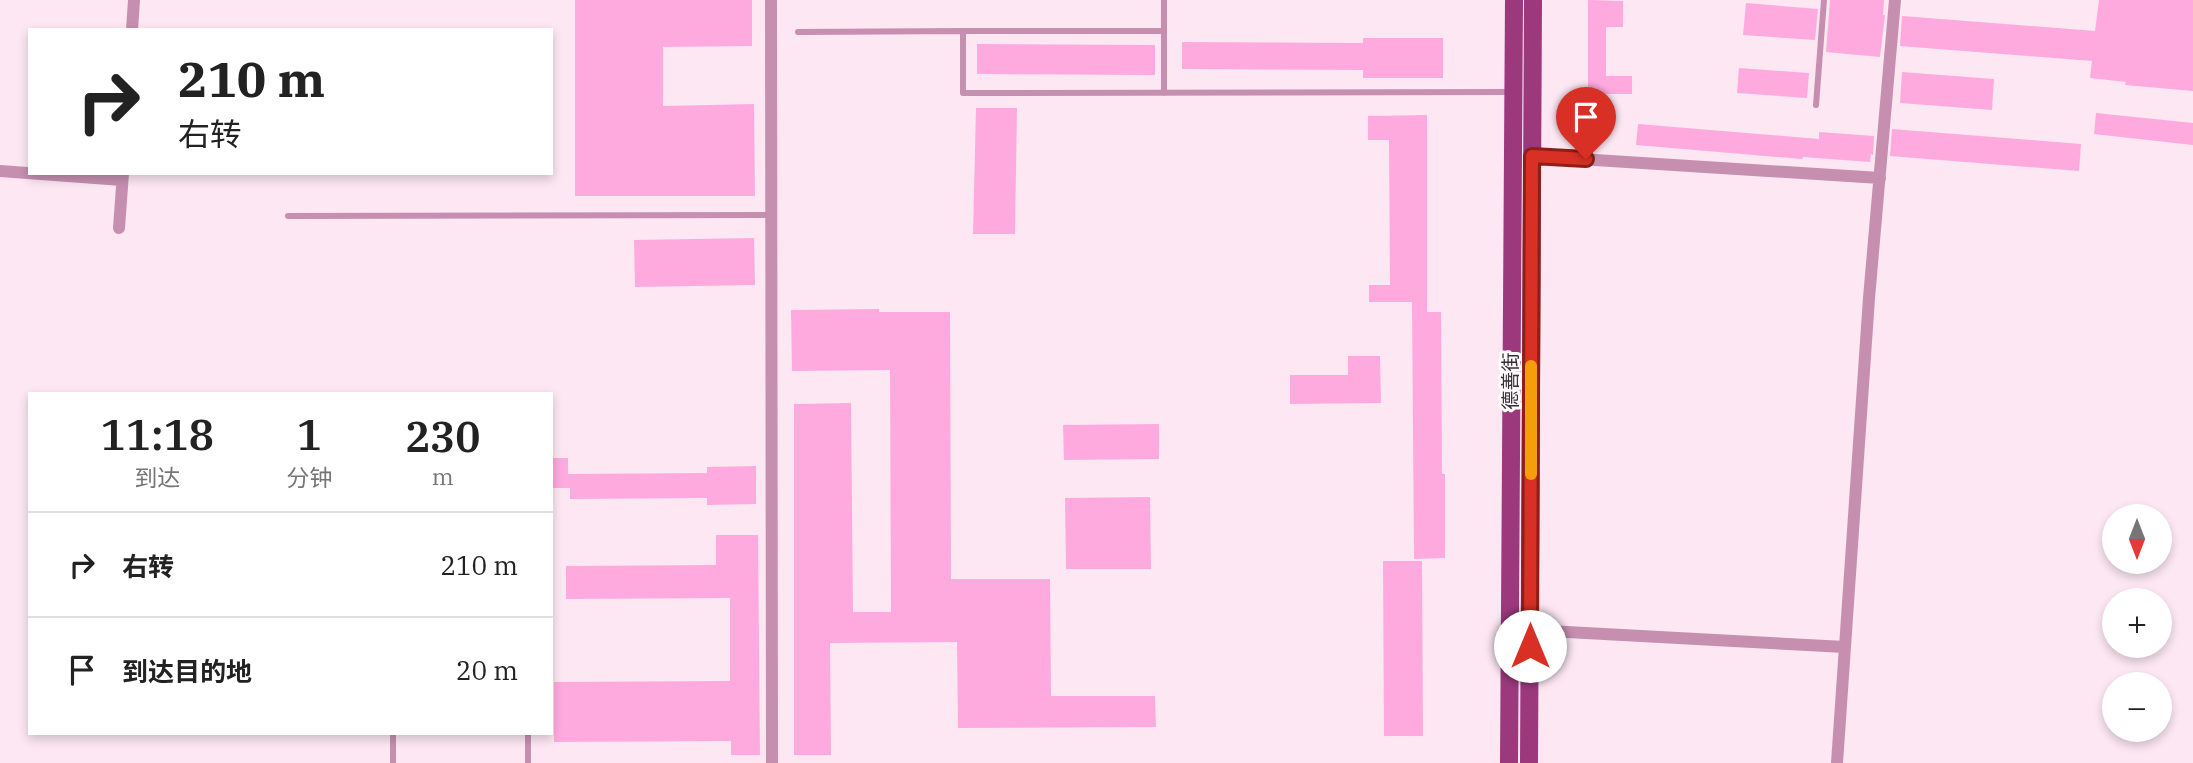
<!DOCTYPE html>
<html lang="zh">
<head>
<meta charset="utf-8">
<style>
  body { margin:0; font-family:"IBM Plex Serif","Noto Sans SC",serif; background:#f6f6f6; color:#222; height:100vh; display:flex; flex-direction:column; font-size:26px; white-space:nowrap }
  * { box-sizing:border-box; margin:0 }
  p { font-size:23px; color:#767676 }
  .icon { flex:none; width:38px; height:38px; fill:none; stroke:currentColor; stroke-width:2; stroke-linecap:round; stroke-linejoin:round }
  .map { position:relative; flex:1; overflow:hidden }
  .drawer { position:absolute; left:28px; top:392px; width:525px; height:343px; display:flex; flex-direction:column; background:#fff; border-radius:0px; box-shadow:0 4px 10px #0003 }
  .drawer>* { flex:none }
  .guide { position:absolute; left:28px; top:28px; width:525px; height:147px; border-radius:0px; box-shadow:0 4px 10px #0003; background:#fff; color:#222; overflow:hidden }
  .needle { width:46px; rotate:180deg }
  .buttons { position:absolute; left:2102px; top:504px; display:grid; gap:14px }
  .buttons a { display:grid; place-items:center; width:70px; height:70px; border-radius:50%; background:#fff; box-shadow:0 4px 10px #0003; font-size:35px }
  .pin { position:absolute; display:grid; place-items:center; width:60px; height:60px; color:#fff; margin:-72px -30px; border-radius:50% 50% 50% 0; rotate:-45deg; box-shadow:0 0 7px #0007 }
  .pin .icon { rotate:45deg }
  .me { position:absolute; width:77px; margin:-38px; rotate:0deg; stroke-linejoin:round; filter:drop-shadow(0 0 5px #0008) }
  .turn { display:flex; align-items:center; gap:24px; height:147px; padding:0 35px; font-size:32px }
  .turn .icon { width:91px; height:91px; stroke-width:2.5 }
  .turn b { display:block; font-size:49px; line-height:60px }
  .eta { display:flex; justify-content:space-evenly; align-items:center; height:119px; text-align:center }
  .eta b { font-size:42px; font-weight:600; line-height:49px }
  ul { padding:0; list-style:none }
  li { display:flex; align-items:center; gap:21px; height:105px; padding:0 35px; border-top:2px solid #e0e0e0 }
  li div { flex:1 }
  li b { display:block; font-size:26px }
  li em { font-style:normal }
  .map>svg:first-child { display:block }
  .building { fill:#ffaadf }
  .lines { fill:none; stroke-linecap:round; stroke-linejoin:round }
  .lane { stroke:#c68fb0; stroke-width:6 }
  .street { stroke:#c68fb0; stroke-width:12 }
  .primary { stroke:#9b397c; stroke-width:18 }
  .route-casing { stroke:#8d1f18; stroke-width:18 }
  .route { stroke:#d93025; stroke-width:12 }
  .slow { stroke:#f59e0b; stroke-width:12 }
  .labels { text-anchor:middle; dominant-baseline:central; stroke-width:6; stroke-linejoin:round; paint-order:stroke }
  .street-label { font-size:19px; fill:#3a2d35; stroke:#fbfbfb }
</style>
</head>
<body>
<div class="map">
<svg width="2193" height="763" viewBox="0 0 2193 763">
  <rect width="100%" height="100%" fill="#fce7f3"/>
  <path class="building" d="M575 0H752V46L663 47V106L754 104 755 196H575Z
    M1588 0 1623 1V27H1606V76H1632V94H1588Z
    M1830 0H1884L1883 15H1885L1880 57 1826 52Z
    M2099 0H2193V91L2125 85 2126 82 2090 78 2092 61 1900 46 1902 16 2095 31Z
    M1746 3 1818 9 1815 40 1743 35Z
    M1363 38H1443V78H1363V70L1182 69V42L1363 43Z
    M977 44 1155 45V75L977 74Z
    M1739 68 1809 73 1807 98 1737 93Z
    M1902 72 1994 79 1992 110 1900 103Z
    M976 108H1017L1015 234H973Z
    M2096 113 2193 123V145L2094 134Z
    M1427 115V312H1441L1442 474H1445V558L1414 559 1412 302H1369V285H1390L1389 140H1368V116Z
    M1638 124 1819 139V132L1874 136 1873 155 1871 154 1870 162 1803 157 1802 159 1636 145Z
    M1892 129 2081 144 2079 171 1890 156Z
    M754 238 755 285 635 287 634 240Z
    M879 309V312H950L951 579H1050L1051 696H1155L1156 727 958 728 957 642 830 643 831 755H794V404L851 403 853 612H891L890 370 792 371 791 310Z
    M1348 356H1380L1381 403 1290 404V375H1348Z
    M1159 424V459L1064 460 1063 425Z
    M551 458H568V474L707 473V467L756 466V504L707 505V498L570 499V488H551Z
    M1150 497 1151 569H1066L1065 498Z
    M716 535H758L760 755H731V741L554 742V682L730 681V598L566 599V566L716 565Z
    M1383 561H1422L1423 736H1384Z"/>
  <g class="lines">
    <path class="lane" d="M963 31H1164
      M798 32 963 31V93L1512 92
      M1164 93V0
      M1816 105 1824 0
      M288 216 771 215
      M393 733V763
      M528 733V763"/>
    <path class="street" d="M771 0 772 763
      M132 30 134 0
      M1532 156 1880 178
      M0 171 122 180
      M119 228 123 173
      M1530 630 1845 647
      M1837 763 1869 298 1895 0"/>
    <path class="primary" d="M1509 763 1514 0
      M1529 763 1533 0"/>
  </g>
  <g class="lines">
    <g class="route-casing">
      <path id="route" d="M1530 646 1532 156 1586 159"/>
    </g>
    <use href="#route" class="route"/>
    <path class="slow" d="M1531 474V366"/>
  </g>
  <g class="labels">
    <g class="street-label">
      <text transform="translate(1510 381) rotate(-90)">德善街</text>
    </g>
  </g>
</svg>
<div class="buttons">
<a><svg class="needle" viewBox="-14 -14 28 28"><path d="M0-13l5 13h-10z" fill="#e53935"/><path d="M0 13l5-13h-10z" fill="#767676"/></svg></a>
<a>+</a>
<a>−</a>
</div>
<div class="pin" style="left:1586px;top:159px;background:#d93025"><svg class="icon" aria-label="arrive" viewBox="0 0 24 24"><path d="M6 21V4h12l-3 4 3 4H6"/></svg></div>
<svg class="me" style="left:1530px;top:646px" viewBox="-20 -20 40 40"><circle r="19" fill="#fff"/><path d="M0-13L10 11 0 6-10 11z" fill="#d93025"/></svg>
<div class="guide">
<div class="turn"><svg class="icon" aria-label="right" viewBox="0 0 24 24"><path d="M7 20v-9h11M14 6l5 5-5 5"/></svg><div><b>210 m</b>右转</div></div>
</div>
<section class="drawer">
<div class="eta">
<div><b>11:18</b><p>到达</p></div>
<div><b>1</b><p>分钟</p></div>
<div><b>230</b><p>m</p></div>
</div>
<ul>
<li><svg class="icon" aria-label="right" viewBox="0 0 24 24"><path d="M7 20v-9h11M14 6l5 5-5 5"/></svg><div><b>右转</b></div><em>210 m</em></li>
<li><svg class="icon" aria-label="arrive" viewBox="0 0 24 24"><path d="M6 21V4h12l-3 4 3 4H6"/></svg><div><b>到达目的地</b></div><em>20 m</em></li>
</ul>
</section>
</div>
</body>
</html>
